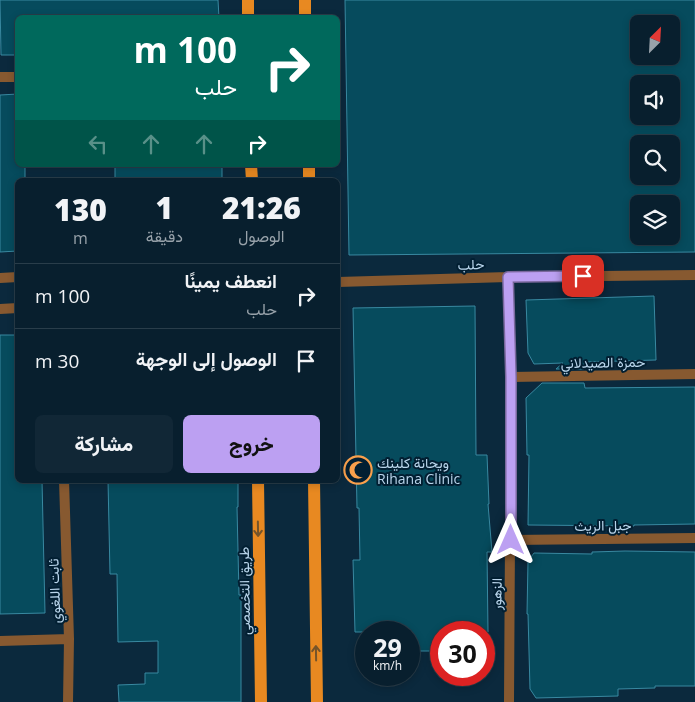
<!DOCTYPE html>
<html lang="ar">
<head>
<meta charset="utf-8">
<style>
  body { margin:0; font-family:"Open Sans",Vazirmatn,sans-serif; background:#112736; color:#f1f3f6; direction:rtl; height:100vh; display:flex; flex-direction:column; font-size:19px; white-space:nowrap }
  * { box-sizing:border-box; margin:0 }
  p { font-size:16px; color:#98a2aa }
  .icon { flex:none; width:28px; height:28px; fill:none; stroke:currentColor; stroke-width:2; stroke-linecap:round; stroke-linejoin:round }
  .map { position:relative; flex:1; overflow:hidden; direction:ltr }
  .sheet { position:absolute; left:15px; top:178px; width:325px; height:305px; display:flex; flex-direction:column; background:#081f2e; border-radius:8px; box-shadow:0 2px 8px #0003,0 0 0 1px #293d4a; direction:rtl }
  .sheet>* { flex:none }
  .guide { position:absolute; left:15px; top:15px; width:325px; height:152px; border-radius:8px; box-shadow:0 2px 8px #0003,0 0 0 1px #293d4a; direction:rtl; background:#00695c; color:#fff; overflow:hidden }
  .needle { width:32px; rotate:24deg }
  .fabs { position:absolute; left:630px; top:15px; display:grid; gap:10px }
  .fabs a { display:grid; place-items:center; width:50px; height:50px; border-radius:8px; background:#081f2e; box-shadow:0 2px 8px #0003,0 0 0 1px #293d4a; font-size:25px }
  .speed { position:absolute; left:355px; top:621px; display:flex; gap:10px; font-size:25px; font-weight:700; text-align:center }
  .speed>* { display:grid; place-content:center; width:65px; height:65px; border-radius:50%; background:#081f2e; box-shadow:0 2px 8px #0003,0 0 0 1px #293d4a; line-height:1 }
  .speed small { font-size:12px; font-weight:400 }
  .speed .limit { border:8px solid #d22; background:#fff; color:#111 }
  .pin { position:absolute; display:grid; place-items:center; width:42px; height:42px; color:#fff; margin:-21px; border-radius:10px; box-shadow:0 2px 8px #0006 }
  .me { position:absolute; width:55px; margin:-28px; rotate:0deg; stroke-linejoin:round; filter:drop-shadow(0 0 4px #0008) }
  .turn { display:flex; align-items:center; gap:18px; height:105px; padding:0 20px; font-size:22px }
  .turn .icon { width:65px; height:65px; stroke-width:2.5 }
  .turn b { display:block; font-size:35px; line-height:42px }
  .lanes { display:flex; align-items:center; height:48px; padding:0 20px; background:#0003; justify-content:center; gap:25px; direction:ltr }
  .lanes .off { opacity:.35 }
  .eta { display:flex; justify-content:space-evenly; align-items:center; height:85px; text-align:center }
  .eta b { font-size:30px; font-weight:800; line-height:35px }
  .cta { display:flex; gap:10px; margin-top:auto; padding:10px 20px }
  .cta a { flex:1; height:58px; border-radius:8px; background:#bca0f2; color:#111; font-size:20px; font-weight:800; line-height:58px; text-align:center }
  .cta a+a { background:#112736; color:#f1f3f6 }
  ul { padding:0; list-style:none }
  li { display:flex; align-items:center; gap:15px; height:65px; padding:0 20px; border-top:1px solid #293d4a }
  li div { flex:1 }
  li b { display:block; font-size:19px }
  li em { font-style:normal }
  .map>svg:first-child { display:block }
  .building { fill:#064b5d; stroke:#3989a1; fill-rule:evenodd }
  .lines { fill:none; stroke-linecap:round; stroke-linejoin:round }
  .minor { stroke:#875930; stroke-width:10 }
  .tertiary { stroke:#875930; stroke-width:10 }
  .primary { stroke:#e88921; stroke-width:12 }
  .oneway { stroke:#75542a }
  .route-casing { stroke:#7a689d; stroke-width:12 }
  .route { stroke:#bca0f2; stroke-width:9 }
  .labels { text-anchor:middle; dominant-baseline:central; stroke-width:4; stroke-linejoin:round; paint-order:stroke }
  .street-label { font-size:14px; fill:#b9d5eb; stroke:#021f32 }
  .poi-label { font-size:14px; fill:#b9d5eb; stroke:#021f32; text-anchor:start }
</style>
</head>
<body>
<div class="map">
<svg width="695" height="702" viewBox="0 0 695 702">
  <rect width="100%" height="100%" fill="#0b293d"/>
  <path class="building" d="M0 0H218L219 18H18V55H1Z
    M345 0H695V252L349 255ZM639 24H671V56H639ZM639 84H671V116H639ZM639 144H671V176H639ZM639 204H671V236H639Z
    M18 94V165H25V180H18V251L0 252V95Z
    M115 165H222V180H115Z
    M654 296 656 360 584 362V369H556L563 363 534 364 528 353 526 300Z
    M475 306 476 455H487L489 504H488L492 552H487L488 632H441V651H409V632H355L353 560H360L359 508H357L353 308Z
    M0 335H18V480H42L45 613 0 614Z
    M542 383H584L585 388 695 387V524L634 525V526L528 525 529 455H527L526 398Z
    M108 480H238V507H237L239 595H241V702H119L118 685 145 684V673H158V641L118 642 117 574H110Z
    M625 551 695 552V686H655V688L618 689V696L536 698 530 689 528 614H527L528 561 534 553 592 554V552Z"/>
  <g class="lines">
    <path class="minor" d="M0 77H18
      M508 277 511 377 509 702
      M338 282 508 277 695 275
      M511 377 695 374
      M64 480 69 639 68 702
      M511 540 695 538
      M0 641 69 639"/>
    <path class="tertiary" d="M0 278 18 277
      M0 309 18 308"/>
    <path class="primary" d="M305 0V18
      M248 18V0
      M251 165 252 180
      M309 165V180
      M258 480 261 702
      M314 480 317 702"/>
  </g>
  <defs><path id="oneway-shaft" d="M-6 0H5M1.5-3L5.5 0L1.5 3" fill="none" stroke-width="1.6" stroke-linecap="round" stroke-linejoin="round" transform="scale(1.25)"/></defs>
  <g class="oneway">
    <use href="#oneway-shaft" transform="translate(258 529) rotate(89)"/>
    <use href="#oneway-shaft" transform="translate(316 653) rotate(-91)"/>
  </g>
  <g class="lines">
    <g class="route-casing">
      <path id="route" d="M511 540V377L508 277 583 276"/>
    </g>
    <use href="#route" class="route"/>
  </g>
  <defs>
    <g id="mosque-ring" transform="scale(1.4375)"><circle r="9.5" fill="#021f32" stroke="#f9a04c" stroke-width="1.5"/><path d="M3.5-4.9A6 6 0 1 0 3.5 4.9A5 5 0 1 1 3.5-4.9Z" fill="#f9a04c"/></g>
  </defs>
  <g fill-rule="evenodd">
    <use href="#mosque-ring" x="358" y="470"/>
  </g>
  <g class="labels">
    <g class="street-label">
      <text transform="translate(471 264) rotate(-2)">حلب</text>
      <text transform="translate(603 362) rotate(-1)">حمزة الصيدلاني</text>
      <text transform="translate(603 525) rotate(-1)">جبل الريث</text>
      <text transform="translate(54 591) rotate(-92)">ثابت اللغوي</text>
      <text transform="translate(244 591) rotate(-91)">طريق التخصصي</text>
      <text transform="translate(496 594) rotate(-89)">الزهور</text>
    </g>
    <g class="poi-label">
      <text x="377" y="462">ويحانة كلينك<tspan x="377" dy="16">Rihana Clinic</tspan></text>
    </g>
  </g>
</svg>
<div class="fabs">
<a><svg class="needle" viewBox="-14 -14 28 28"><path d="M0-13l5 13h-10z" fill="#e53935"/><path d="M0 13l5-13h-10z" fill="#98a2aa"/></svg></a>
<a><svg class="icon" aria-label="sound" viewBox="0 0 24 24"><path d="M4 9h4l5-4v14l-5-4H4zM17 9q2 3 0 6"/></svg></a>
<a><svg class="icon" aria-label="search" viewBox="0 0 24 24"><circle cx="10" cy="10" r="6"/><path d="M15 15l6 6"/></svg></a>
<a><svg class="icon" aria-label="layers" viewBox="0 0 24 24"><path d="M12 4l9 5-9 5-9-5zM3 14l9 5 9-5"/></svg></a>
</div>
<div class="speed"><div>29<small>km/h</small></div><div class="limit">30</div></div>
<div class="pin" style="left:583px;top:276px;background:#d93025"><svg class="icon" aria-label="arrive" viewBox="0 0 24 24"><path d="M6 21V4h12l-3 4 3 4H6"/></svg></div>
<svg class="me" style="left:511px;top:540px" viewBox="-20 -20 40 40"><path d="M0-17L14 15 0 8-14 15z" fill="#bca0f2" stroke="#fff" stroke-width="4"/></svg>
<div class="guide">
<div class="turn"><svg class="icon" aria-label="right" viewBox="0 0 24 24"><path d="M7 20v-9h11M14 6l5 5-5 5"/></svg><div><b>100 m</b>حلب</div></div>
<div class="lanes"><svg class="icon off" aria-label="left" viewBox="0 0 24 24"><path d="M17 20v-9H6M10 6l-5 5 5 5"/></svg><svg class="icon off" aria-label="ahead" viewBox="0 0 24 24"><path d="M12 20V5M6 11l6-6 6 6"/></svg><svg class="icon off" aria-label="ahead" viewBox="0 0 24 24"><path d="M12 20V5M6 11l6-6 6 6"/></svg><svg class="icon" aria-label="right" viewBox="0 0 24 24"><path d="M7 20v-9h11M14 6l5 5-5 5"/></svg></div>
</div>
<section class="sheet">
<div class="eta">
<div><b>21:26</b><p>الوصول</p></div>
<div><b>1</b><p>دقيقة</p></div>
<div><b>130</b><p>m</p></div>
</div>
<ul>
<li><svg class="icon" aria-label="right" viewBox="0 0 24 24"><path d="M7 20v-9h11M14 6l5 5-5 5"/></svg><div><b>انعطف يمينًا</b><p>حلب</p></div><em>100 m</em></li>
<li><svg class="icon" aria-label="arrive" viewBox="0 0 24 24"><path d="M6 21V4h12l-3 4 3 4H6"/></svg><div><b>الوصول إلى الوجهة</b></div><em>30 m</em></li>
</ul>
<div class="cta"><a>خروج</a><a>مشاركة</a></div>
</section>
</div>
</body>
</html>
